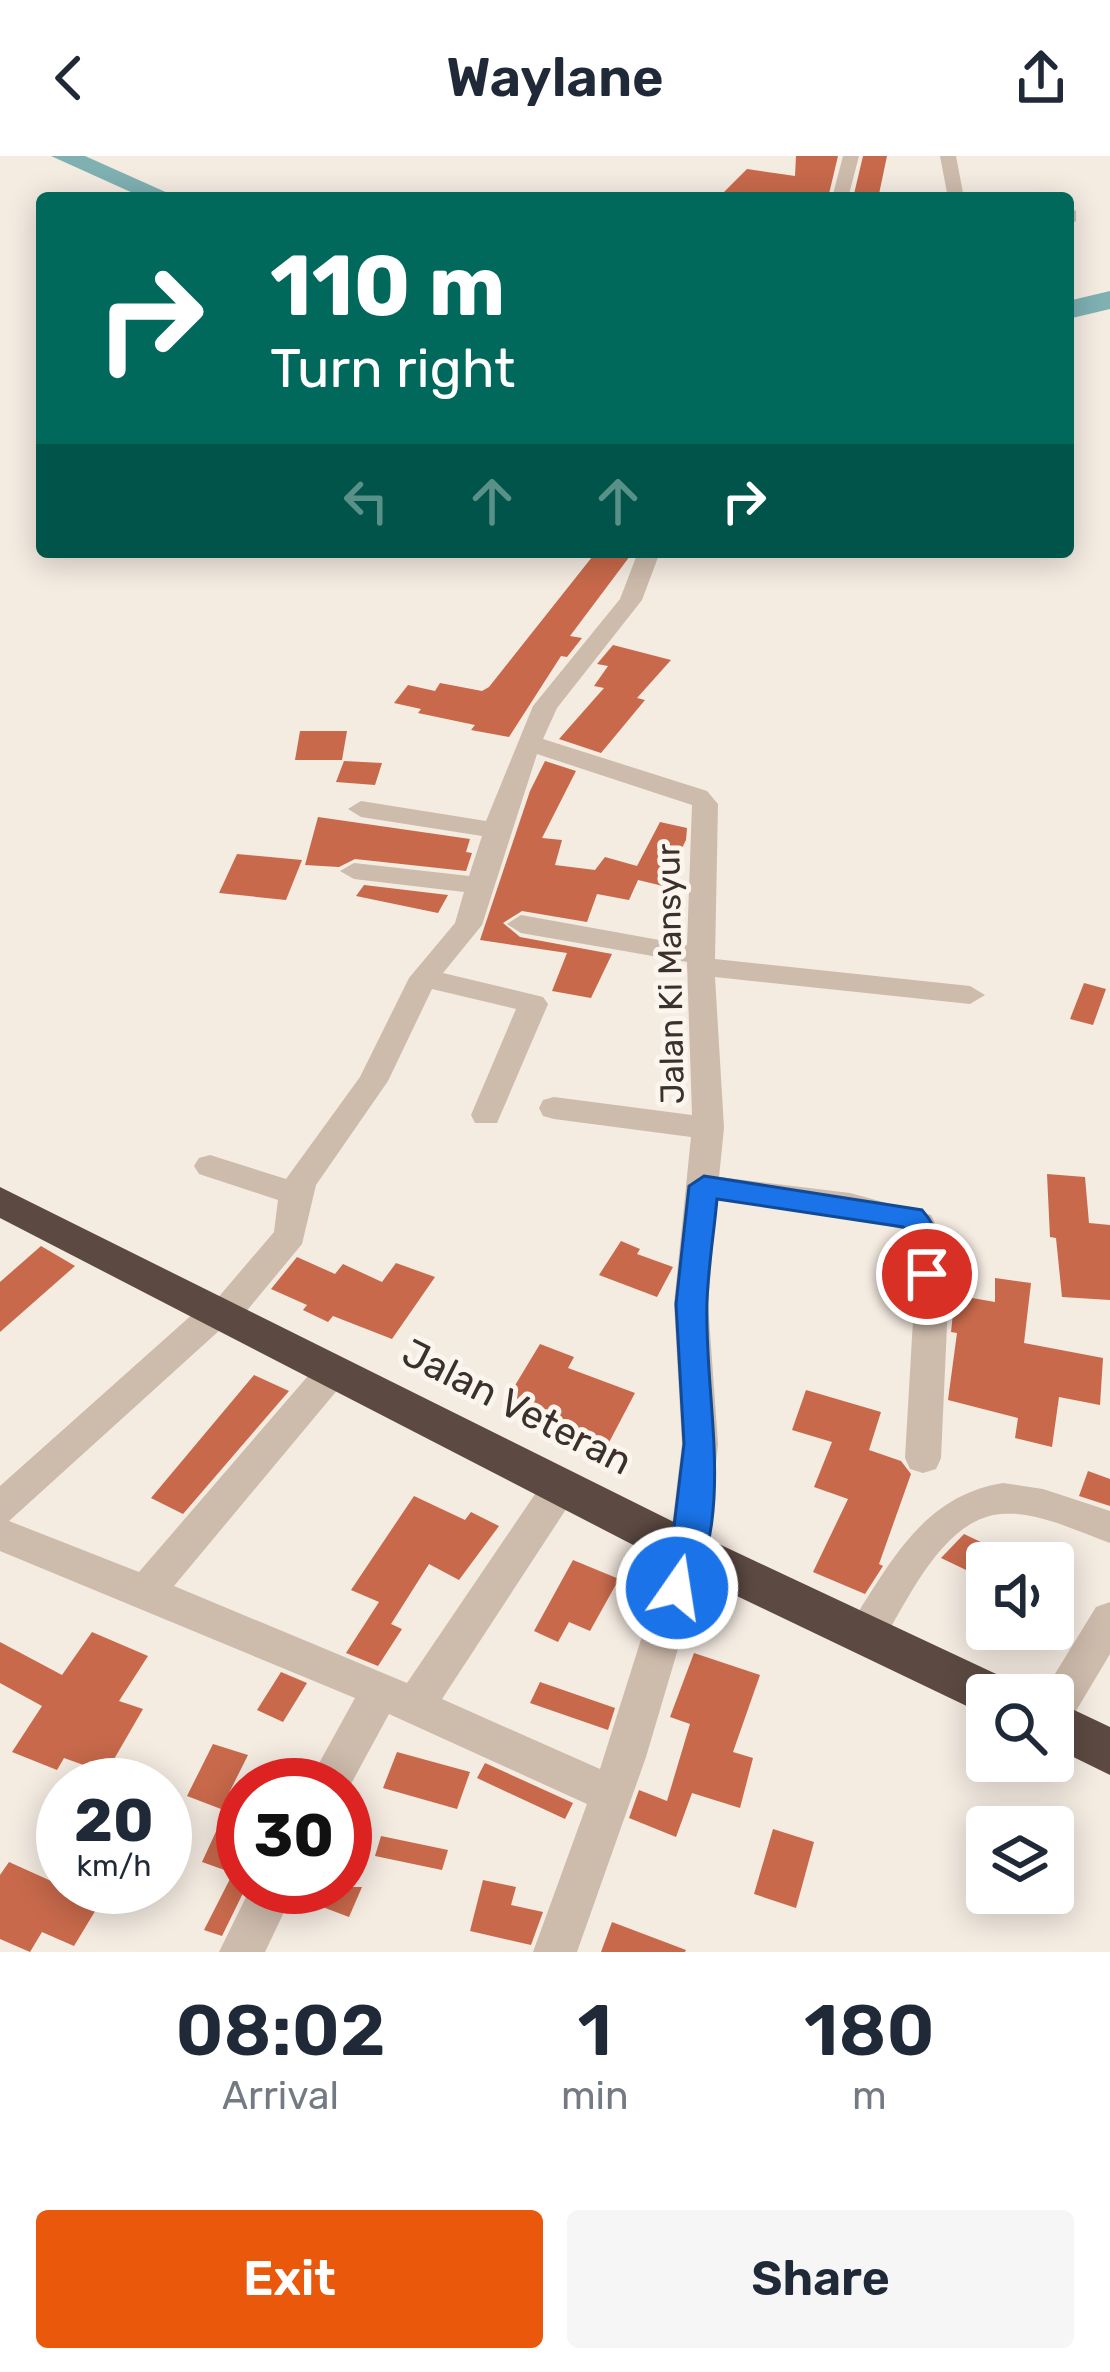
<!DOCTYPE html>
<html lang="en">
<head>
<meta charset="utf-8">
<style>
  body { margin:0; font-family:Rubik,sans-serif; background:#f6f6f7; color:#1f2937; height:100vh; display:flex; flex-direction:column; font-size:45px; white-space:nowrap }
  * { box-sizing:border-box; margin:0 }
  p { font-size:39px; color:#747a83 }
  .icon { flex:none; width:66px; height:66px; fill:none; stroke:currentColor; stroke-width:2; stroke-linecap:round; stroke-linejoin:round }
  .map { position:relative; height:1796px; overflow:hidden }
  .details { display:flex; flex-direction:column; background:#fff; flex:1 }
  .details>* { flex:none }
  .top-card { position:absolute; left:36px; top:36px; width:1038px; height:366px; border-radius:12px; box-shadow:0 6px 30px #0003; background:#00695c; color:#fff; overflow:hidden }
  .fabs { position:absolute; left:966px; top:1386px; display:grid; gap:24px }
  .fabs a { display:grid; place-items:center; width:108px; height:108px; border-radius:12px; background:#fff; box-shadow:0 6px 30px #0003; font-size:60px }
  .speed { position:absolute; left:36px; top:1602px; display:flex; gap:24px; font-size:60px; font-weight:700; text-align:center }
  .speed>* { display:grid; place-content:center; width:156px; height:156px; border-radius:50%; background:#fff; box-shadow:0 6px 30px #0003; line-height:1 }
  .speed small { font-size:30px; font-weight:400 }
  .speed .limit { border:18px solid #d22; background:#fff; color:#111 }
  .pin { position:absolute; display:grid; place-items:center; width:102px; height:102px; color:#fff; margin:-51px; border:6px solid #fff; border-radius:50%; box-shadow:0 3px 12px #0007 }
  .me { position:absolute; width:132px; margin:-66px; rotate:13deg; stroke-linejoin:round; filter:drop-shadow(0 0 9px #0008) }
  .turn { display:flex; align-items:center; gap:42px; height:252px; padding:0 36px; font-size:54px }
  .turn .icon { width:156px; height:156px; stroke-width:2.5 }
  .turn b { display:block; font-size:84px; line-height:102px }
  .lanes { display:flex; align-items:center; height:114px; padding:0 36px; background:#0003; justify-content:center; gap:60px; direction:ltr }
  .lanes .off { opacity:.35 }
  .eta { display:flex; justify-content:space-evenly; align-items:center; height:204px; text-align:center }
  .eta b { font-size:72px; font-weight:600; line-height:84px }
  .cta { display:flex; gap:24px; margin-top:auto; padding:24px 36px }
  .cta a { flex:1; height:138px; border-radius:12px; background:#ea580c; color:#fff; font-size:48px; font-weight:600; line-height:138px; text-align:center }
  .cta a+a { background:#f6f6f7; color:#1f2937 }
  header { display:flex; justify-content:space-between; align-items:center; height:156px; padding:0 36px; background:#fff; font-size:54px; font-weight:600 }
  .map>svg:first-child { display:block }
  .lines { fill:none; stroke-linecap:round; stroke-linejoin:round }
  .river { fill:#7fb0b2; fill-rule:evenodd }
  .building { fill:#c8694b }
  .minor { fill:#cdbbac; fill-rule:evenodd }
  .highway { fill:#5c4a42; fill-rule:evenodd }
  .route { fill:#1a73e8; stroke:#114b97; stroke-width:3 }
  .labels { text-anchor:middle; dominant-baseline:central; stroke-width:10; stroke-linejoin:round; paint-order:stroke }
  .street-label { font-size:33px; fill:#3b302b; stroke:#fbf5ee }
  .near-street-label { font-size:39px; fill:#3b302b; stroke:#fbf5ee }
</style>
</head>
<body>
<header><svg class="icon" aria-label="back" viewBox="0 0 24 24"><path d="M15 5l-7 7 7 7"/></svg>Waylane<svg class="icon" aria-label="share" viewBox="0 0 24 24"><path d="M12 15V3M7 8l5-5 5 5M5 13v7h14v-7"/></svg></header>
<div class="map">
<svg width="1110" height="1796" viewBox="0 0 1110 1796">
  <rect width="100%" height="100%" fill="#f4ebe1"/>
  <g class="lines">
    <path class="river" d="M51 0H85L179 42H144Z
      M1110 135V153L1068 163V145Z"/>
  </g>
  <path class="building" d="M796 0H838L828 42H718L747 13 795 20Z
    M863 0H887L879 38H854Z
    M596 396H633L570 480 582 482 567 501 561 500 509 581 471 574 475 569 418 557 421 553 394 547 408 529 435 535 440 527 482 535 489 531Z
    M613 489 671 504 637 542 645 544 601 597 559 583 604 532 594 530 608 510 597 508Z
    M300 575H347L342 604H295Z
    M344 605 382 607 375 629 336 626Z
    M545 605 576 615 542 682 562 684 555 709 595 714 605 701 637 710 660 666 687 672 686 684 663 730 638 724 629 744 597 738 587 766 522 755 503 767 520 781 612 798 591 842 552 835 567 797 480 784 530 635Z
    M318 661 470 683 466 696 472 697 466 715 355 703 339 711 305 709Z
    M237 698 302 704 286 744 219 737Z
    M364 729 448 739 438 757 356 740Z
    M1084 827 1106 833 1093 869 1070 863Z
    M1047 1018 1085 1021 1089 1067 1110 1069V1144L1062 1141 1056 1082 1050 1081Z
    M621 1085 640 1093 637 1098 673 1111 657 1141 599 1119Z
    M41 1090 75 1110 0 1176V1126Z
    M297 1101 335 1118 343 1108 382 1126 396 1107 435 1121 392 1183 333 1160 328 1166 303 1154 307 1149 271 1133Z
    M995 1122 1031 1127 1024 1187 1103 1202 1100 1249 1059 1241 1052 1291 1015 1282 1018 1262 948 1244 957 1177 951 1176 955 1139 995 1146Z
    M540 1188 574 1201 568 1212 635 1237 605 1294 502 1251Z
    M254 1219 289 1235 183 1358 151 1342Z
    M806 1234 881 1256 869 1294 901 1305 911 1318 879 1408 883 1410 865 1438 813 1416 848 1343 814 1331 832 1286 792 1274Z
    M1088 1315 1110 1323V1350L1079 1340Z
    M414 1340 465 1364 471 1356 499 1370 459 1424 429 1408 391 1468 402 1473 378 1510 346 1497 379 1446 351 1434Z
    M964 1378 1025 1407H987V1424L941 1402Z
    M573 1404 619 1423 590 1475 569 1466 558 1486 534 1475Z
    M92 1476 148 1500 119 1545 143 1553 106 1617 64 1602 57 1614 12 1596 42 1550 0 1527V1486L62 1519Z
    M694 1497 760 1519 733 1596 753 1602 740 1652 692 1637 676 1681 629 1662 639 1634 667 1645 690 1568 670 1561Z
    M281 1516 307 1527 283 1566 257 1554Z
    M540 1526 615 1552 608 1574 530 1547Z
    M213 1588 248 1599 221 1653 187 1640Z
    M397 1596 470 1616 457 1653 383 1632Z
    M485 1607 573 1647 565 1663 477 1622Z
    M219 1669 243 1677 245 1733 222 1780 204 1774 233 1717 202 1706Z
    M773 1673 814 1686 796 1752 754 1738Z
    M381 1680 448 1694 442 1714 375 1700Z
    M9 1706 100 1747 74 1790 42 1776 30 1796 0 1783V1719Z
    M483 1724 516 1731 511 1749 543 1756 531 1789 470 1775Z
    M300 1731H362L349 1761 296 1741Z
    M612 1766 686 1794 685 1796H601Z"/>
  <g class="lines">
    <path class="minor" d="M843 0H859L848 42H832Z
      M940 0H956L964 42H948Z
      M1068 50 1076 55V65L1068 70Z
      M638 396H660L642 444 557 552 543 583 707 635 718 648 715 803 970 830 985 839 970 848 715 821 724 972 719 1021 850 1037 931 1059 935 1067 948 1147 941 1302 936 1313 923 1317 910 1313 905 1302 914 1147 905 1074 850 1060 717 1044 708 1148 718 1288 707 1395 646 1601 577 1796H533L587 1648 389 1558 345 1639V1629H307L355 1542 0 1395V1330L204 1148 216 1144 274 1076 278 1044 199 1018 194 1010 199 1002 210 999 286 1023 360 921 409 822 455 767 464 736 354 723 340 715 354 707 469 720 482 680 361 661 348 653 361 645 486 665 533 550 620 443ZM537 598 692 649 687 789 521 759 507 768 521 777 687 806 692 959 554 941 543 944 539 952 543 960 554 963 691 981 674 1148 682 1288 669 1395 600 1613 442 1543 574 1341 579 1330 574 1319 561 1315 548 1319 407 1527 174 1430 344 1226 350 1216 344 1206 332 1202 320 1206 139 1416 9 1365 221 1173 235 1169 302 1088 316 1029 388 925 432 833 516 853 471 959 475 967H497L548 848 543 841 443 817 482 769Z
      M1003 1327 1043 1333 1110 1355V1387C1076 1375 1038 1355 1001 1358 941 1363 906 1449 878 1493L864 1498 850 1493 844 1481 850 1469C891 1406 923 1340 1003 1327Z
      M1110 1446V1498L1067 1570 1053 1575V1539H1042L1096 1451Z
      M251 1731H296L265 1796H219Z"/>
    <path class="highway" d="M0 1031 704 1381 1009 1524 1016 1539H987V1559L975 1554 672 1409 0 1062Z
      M1053 1544 1110 1571V1619L1053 1591Z"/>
  </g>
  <path class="route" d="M704 1020 922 1054C939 1073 948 1102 938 1126H917L908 1078 903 1071 717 1043C714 1077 708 1112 707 1146 704 1244 735 1349 690 1443L677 1448 665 1443 660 1432 671 1395 684 1288 676 1148 689 1030Z"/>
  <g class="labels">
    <g class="street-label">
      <text transform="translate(670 818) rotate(-91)">Jalan Ki Mansyur</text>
    </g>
    <g class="near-street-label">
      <text transform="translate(517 1251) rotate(27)">Jalan Veteran</text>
    </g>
  </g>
</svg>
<div class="fabs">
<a><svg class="icon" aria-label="sound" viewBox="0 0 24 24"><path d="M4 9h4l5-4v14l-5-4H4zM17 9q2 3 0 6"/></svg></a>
<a><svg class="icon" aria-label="search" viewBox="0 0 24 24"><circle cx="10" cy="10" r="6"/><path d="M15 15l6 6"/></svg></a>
<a><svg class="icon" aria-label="layers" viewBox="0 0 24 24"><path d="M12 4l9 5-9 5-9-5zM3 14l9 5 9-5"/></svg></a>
</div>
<div class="speed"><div>20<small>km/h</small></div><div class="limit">30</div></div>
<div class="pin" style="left:927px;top:1118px;background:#d93025"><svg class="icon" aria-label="arrive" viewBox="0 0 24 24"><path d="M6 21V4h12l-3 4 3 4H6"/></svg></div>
<svg class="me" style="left:677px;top:1432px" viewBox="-20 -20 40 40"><circle r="17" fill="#1a73e8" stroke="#fff" stroke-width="3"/><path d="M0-11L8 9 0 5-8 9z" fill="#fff"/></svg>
<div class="top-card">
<div class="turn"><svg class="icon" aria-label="right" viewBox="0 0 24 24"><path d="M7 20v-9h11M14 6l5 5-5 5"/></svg><div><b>110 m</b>Turn right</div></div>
<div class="lanes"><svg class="icon off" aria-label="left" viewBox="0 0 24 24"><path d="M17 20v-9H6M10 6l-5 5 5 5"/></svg><svg class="icon off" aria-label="ahead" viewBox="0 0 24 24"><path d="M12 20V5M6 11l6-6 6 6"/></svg><svg class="icon off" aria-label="ahead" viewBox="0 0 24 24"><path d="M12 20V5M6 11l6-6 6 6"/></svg><svg class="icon" aria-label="right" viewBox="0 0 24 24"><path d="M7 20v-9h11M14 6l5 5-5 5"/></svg></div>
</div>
</div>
<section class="details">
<div class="eta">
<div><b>08:02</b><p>Arrival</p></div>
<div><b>1</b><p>min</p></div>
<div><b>180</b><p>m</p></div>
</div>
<div class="cta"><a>Exit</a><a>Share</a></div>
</section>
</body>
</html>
